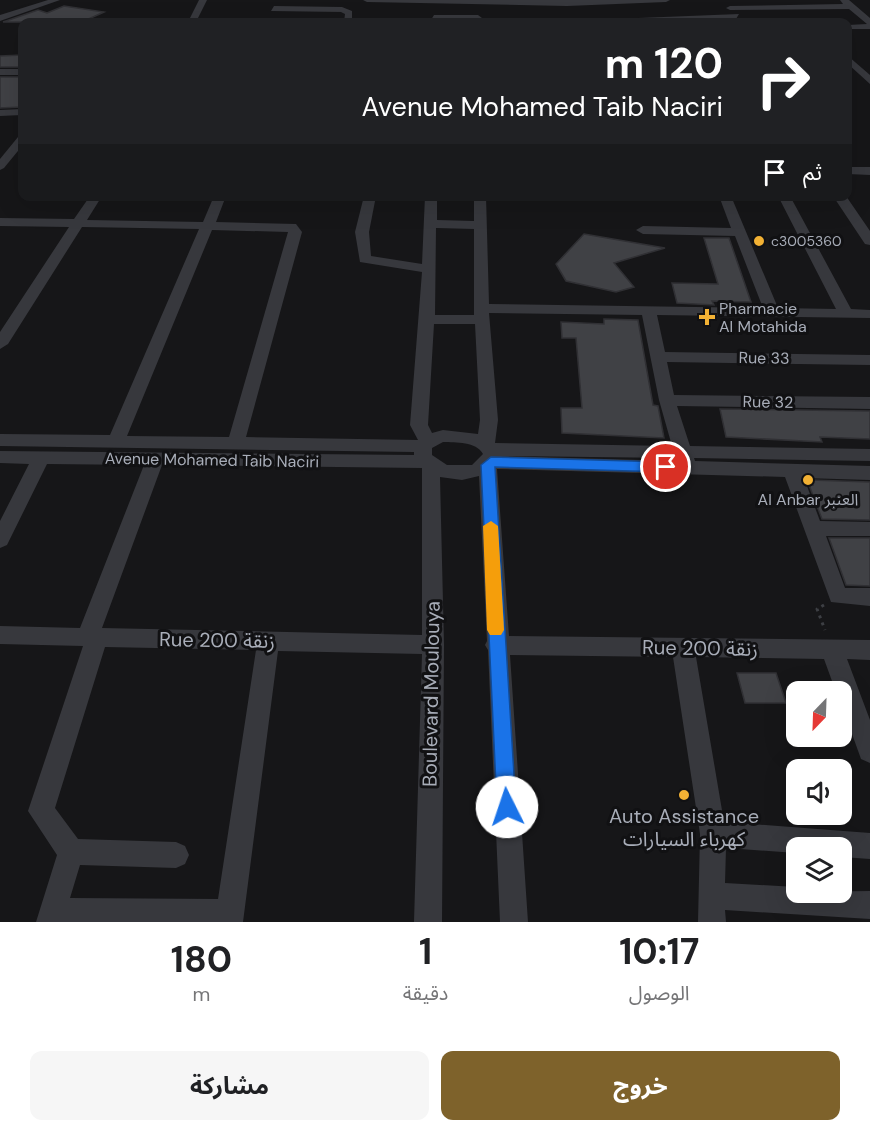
<!DOCTYPE html>
<html lang="ar">
<head>
<meta charset="utf-8">
<style>
  body { margin:0; font-family:"DM Sans","Noto Sans Arabic",sans-serif; background:#f6f6f6; color:#202124; direction:rtl; height:100vh; display:flex; flex-direction:column; font-size:22px; white-space:nowrap }
  * { box-sizing:border-box; margin:0 }
  p { font-size:20px; color:#757577 }
  .icon { flex:none; width:33px; height:33px; fill:none; stroke:currentColor; stroke-width:2; stroke-linecap:round; stroke-linejoin:round }
  .map { position:relative; height:922px; overflow:hidden; direction:ltr }
  .drawer { display:flex; flex-direction:column; background:#fff; flex:1 }
  .drawer>* { flex:none }
  .hud { position:absolute; left:18px; top:18px; width:834px; height:183px; border-radius:12px; box-shadow:0 6px 24px #0002; direction:rtl; background:#202124; color:#fff; overflow:hidden }
  .needle { width:39px; rotate:203deg }
  .buttons { position:absolute; left:786px; top:681px; display:grid; gap:12px }
  .buttons a { display:grid; place-items:center; width:66px; height:66px; border-radius:12px; background:#fff; box-shadow:0 6px 24px #0002; font-size:30px }
  .pin { position:absolute; display:grid; place-items:center; width:51px; height:51px; color:#fff; margin:-26px; border:3px solid #fff; border-radius:50%; box-shadow:0 2px 6px #0007 }
  .me { position:absolute; width:66px; margin:-33px; rotate:356deg; stroke-linejoin:round; filter:drop-shadow(0 0 4px #0008) }
  .turn { display:flex; align-items:center; gap:21px; height:126px; padding:0 30px; font-size:27px }
  .turn .icon { width:78px; height:78px; stroke-width:2.5 }
  .turn b { display:block; font-size:42px; line-height:51px }
  .then { display:flex; align-items:center; height:57px; padding:0 30px; background:#0003; gap:12px; font-size:22px }
  .eta { display:flex; justify-content:space-evenly; align-items:center; height:102px; text-align:center }
  .eta b { font-size:36px; font-weight:700; line-height:42px }
  .button { display:flex; gap:12px; margin-top:auto; padding:12px 30px }
  .button a { flex:1; height:69px; border-radius:12px; background:#7e622b; color:#fff; font-size:24px; font-weight:700; line-height:69px; text-align:center }
  .button a+a { background:#f6f6f6; color:#202124 }
  .map>svg:first-child { display:block }
  .building { fill:#404145; stroke:#303034; stroke-width:1.5 }
  .lines { fill:none; stroke-linecap:round; stroke-linejoin:round }
  .path { stroke:#3d3f44; stroke-width:3; stroke-dasharray:3 4.5; stroke-linecap:butt }
  .minor { fill:#37383d; fill-rule:evenodd }
  .route { fill:#1a73e8; stroke:#114b97; stroke-width:1.5 }
  .slow { fill:#f59e0b }
  .poi-dot { fill:#f2b134; stroke:#111113; stroke-width:2 }
  .labels { text-anchor:middle; dominant-baseline:central; stroke-width:6; stroke-linejoin:round; paint-order:stroke }
  .far-poi-label { font-size:14px; fill:#a8adb8; stroke:#111113; text-anchor:start }
  .poi-label { font-size:16px; fill:#a8adb8; stroke:#111113; text-anchor:start }
  .street-label { font-size:16px; fill:#a8adb8; stroke:#111113 }
  .near-street-label { font-size:20px; fill:#a8adb8; stroke:#111113 }
  .near-poi-label { font-size:20px; fill:#a8adb8; stroke:#111113 }
</style>
</head>
<body>
<div class="map">
<svg width="870" height="922" viewBox="0 0 870 922">
  <rect width="100%" height="100%" fill="#161618"/>
  <path class="building" d="M64 6 104 12 82 22H3L38 10 47 13Z
    M22 55V67H0V56Z
    M0 77H22V107L0 108Z
    M584 234 665 248 614 263 634 287 616 292 566 281 556 264Z
    M704 238H729L751 302 712 301 714 305 677 303 672 283 718 284Z
    M604 319 638 320 653 405 658 406 664 438 562 433 561 408H582L576 338H562L561 322 604 324Z
    M720 409 870 411V439L820 437 822 442 726 437Z
    M811 480 870 482V520L822 519 809 485H813Z
    M829 538H870V586L846 585Z
    M737 673H776L786 703H745Z"/>
  <g class="lines">
    <path class="path" d="M824 605 817 609 825 630"/>
    <path class="minor" d="M48 0H60L0 21V15Z
      M199 0H207L196 22H188Z
      M363 0H670L666 2 567 6 367 2Z
      M840 0H849L870 18V29H848V25L867 24 849 9 730 10 726 8 730 6 843 4Z
      M274 6 342 7 352 11V22H344L345 14 341 12 271 11Z
      M739 14 736 19 655 22H516L520 19H613Z
      M434 15H478L482 18 478 21 431 20Z
      M848 56 870 75V84L848 64Z
      M0 69H22V75H0Z
      M22 109V115L0 116V110Z
      M22 136V146L4 168 0 170V159L18 137Z
      M848 167H870V175L848 174Z
      M90 196H102L87 220 203 222 214 196H226L216 222 296 224 302 232 246 437 418 440 410 425 422 272 360 262 355 232 364 196H376L369 232 371 256 422 264 425 196H437V220L474 221V196H486L489 304 763 308 735 236 643 234 636 230 643 226 731 228 719 196H731L778 308 836 309 778 196H790L851 309 870 310V318L657 315 665 352 870 355V365L667 362 674 395 870 397V409L677 406 690 446 870 449V461L694 458 695 461 870 466V480L804 478 820 521 870 522V536H826L845 588H870V606L831 602 785 477 497 469 509 636 870 640V660L847 659 870 720V763L861 759 842 706V692H836L824 659 696 657 724 822 870 833V859L842 857V848H796V853L726 848 725 883 796 887V892L870 891V919L725 910 726 922H698L700 834 673 657 510 655 528 922H500L488 650 485 645 487 641 479 476 462 480 440 477 444 645 442 922H414L422 654 278 651 243 922H36L57 855 28 811 83 646 0 644V626L80 628 144 465 47 464 7 545 0 548V521L29 464 0 463V451L414 455V452L0 446V434L110 435 199 229 82 227 8 344 0 349V332L69 227 0 226V218L74 219ZM436 228 474 229V315H435ZM212 230 288 232 229 437 127 436ZM489 313 642 315 659 400 672 446 495 443 498 420ZM434 324H475L480 420 478 434 443 430 432 433 428 425ZM443 442C456 443 476 441 483 454L472 465H447L432 455V448ZM500 456 676 458V461ZM162 465 422 468V635L102 628ZM105 647 256 650 218 899 70 898 80 865 176 868 185 864 189 855 185 846 176 842 78 839 55 808Z
      M833 196H846L870 231V245L865 244Z"/>
  </g>
  <path class="route" d="M491 457 666 462 672 467 666 472 495 467 516 807 514 813 507 816 500 813 497 807 481 465Z"/>
  <path class="slow" d="M491 521 498 526 504 630 501 635H490L487 630 483 526Z"/>
  <g class="poi-dot">
    <circle cx="759" cy="241" r="6"/>
    <path d="M704 308h6v6h6v6h-6v6h-6v-6h-6v-6h6z"/>
    <circle cx="808" cy="480" r="6"/>
    <circle cx="684" cy="795" r="6"/>
  </g>
  <g class="labels">
    <g class="far-poi-label">
      <text x="771" y="241">c3005360</text>
    </g>
    <g class="poi-label">
      <text x="719" y="308">Pharmacie<tspan x="719" dy="18">Al Motahida</tspan></text>
      <text x="808" y="499" text-anchor="middle">Al Anbar العنبر</text>
    </g>
    <g class="street-label">
      <text transform="translate(764 358) rotate(1)">Rue 33</text>
      <text transform="translate(768 402) rotate(1)">Rue 32</text>
      <text transform="translate(212 460) rotate(1)">Avenue Mohamed Taib Naciri</text>
    </g>
    <g class="near-street-label">
      <text transform="translate(217 640) rotate(1)">Rue 200 زنقة</text>
      <text transform="translate(700 648) rotate(1)">Rue 200 زنقة</text>
      <text transform="translate(431 694) rotate(-89)">Boulevard Moulouya</text>
    </g>
    <g class="near-poi-label">
      <text x="684" y="816">Auto Assistance<tspan x="684" dy="23">كهرباء السيارات</tspan></text>
    </g>
  </g>
</svg>
<div class="buttons">
<a><svg class="needle" viewBox="-14 -14 28 28"><path d="M0-13l5 13h-10z" fill="#e53935"/><path d="M0 13l5-13h-10z" fill="#757577"/></svg></a>
<a><svg class="icon" aria-label="sound" viewBox="0 0 24 24"><path d="M4 9h4l5-4v14l-5-4H4zM17 9q2 3 0 6"/></svg></a>
<a><svg class="icon" aria-label="layers" viewBox="0 0 24 24"><path d="M12 4l9 5-9 5-9-5zM3 14l9 5 9-5"/></svg></a>
</div>
<div class="pin" style="left:666px;top:467px;background:#d93025"><svg class="icon" aria-label="arrive" viewBox="0 0 24 24"><path d="M6 21V4h12l-3 4 3 4H6"/></svg></div>
<svg class="me" style="left:507px;top:807px" viewBox="-20 -20 40 40"><circle r="19" fill="#fff"/><path d="M0-13L10 11 0 6-10 11z" fill="#1a73e8"/></svg>
<div class="hud">
<div class="turn"><svg class="icon" aria-label="right" viewBox="0 0 24 24"><path d="M7 20v-9h11M14 6l5 5-5 5"/></svg><div><b>120 m</b>Avenue Mohamed Taib Naciri</div></div>
<div class="then">ثم<svg class="icon" aria-label="arrive" viewBox="0 0 24 24"><path d="M6 21V4h12l-3 4 3 4H6"/></svg></div>
</div>
</div>
<section class="drawer">
<div class="eta">
<div><b>10:17</b><p>الوصول</p></div>
<div><b>1</b><p>دقيقة</p></div>
<div><b>180</b><p>m</p></div>
</div>
<div class="button"><a>خروج</a><a>مشاركة</a></div>
</section>
</body>
</html>
